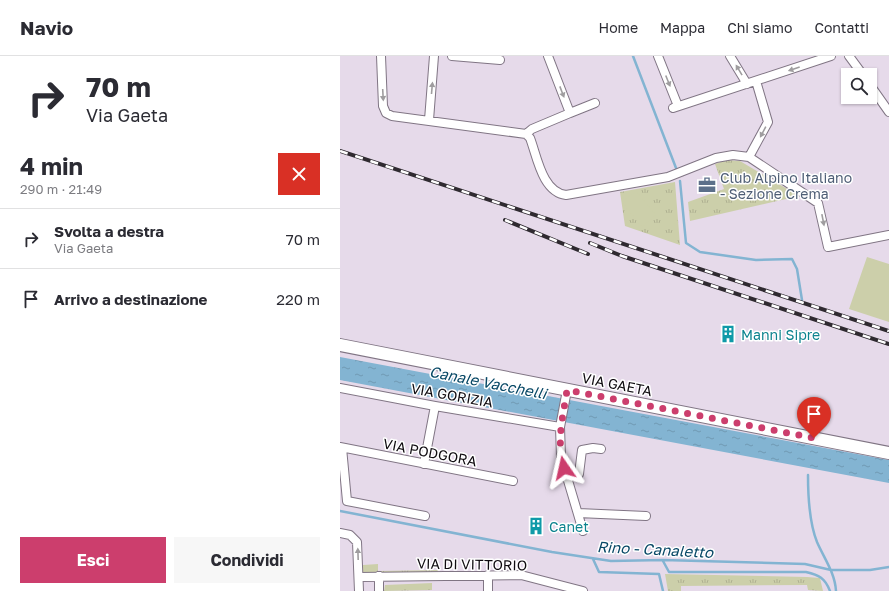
<!DOCTYPE html>
<html lang="it">
<head>
<meta charset="utf-8">
<style>
  body { margin:0; font-family:"Golos Text",sans-serif; background:#f7f7f7; color:#2b2b33; height:100vh; display:flex; flex-direction:column; font-size:15px; white-space:nowrap }
  * { box-sizing:border-box; margin:0 }
  p { font-size:13px; color:#7c7c81 }
  .icon { flex:none; width:22px; height:22px; fill:none; stroke:currentColor; stroke-width:2; stroke-linecap:round; stroke-linejoin:round }
  .map { position:relative; flex:1; overflow:hidden }
  .panel { display:flex; flex-direction:column; background:#fff; width:340px }
  .panel>* { flex:none }
  .guide { background:#fff; color:#2b2b33; overflow:hidden }
  .buttons { position:absolute; left:501px; top:12px; display:grid; gap:8px }
  .buttons a { display:grid; place-items:center; width:36px; height:36px; border-radius:0px; background:#fff; box-shadow:0 1px 3px #0004; font-size:20px }
  .pin { position:absolute; display:grid; place-items:center; width:34px; height:34px; color:#fff; margin:-41px -17px; border-radius:50% 50% 50% 0; rotate:-45deg; box-shadow:0 0 4px #0007 }
  .pin .icon { rotate:45deg }
  .me { position:absolute; width:44px; margin:-22px; rotate:349deg; stroke-linejoin:round; filter:drop-shadow(0 0 3px #0008) }
  .turn { display:flex; align-items:center; gap:14px; height:84px; padding:0 20px; font-size:18px }
  .turn .icon { width:52px; height:52px; stroke-width:2.5 }
  .turn b { display:block; font-size:28px; line-height:34px }
  .round { display:grid; place-items:center; flex:none; width:42px; height:42px; border-radius:0px; background:#f7f7f7 }
  .headline { display:flex; align-items:center; justify-content:space-between; height:68px; padding:0 20px }
  h1 { font-size:24px; font-weight:700; line-height:30px }
  .primary-button { display:flex; gap:8px; margin-top:auto; padding:8px 20px }
  .primary-button a { flex:1; height:46px; border-radius:0px; background:#cc3e6d; color:#fff; font-size:16px; font-weight:700; line-height:46px; text-align:center }
  .primary-button a+a { background:#f7f7f7; color:#2b2b33 }
  ul { padding:0; list-style:none }
  li { display:flex; align-items:center; gap:12px; height:60px; padding:0 20px; border-top:1px solid #e1e1e2 }
  li div { flex:1 }
  li b { display:block; font-size:15px }
  li em { font-style:normal }
  header { display:flex; align-items:center; gap:24px; box-sizing:border-box; height:56px; padding:0 20px; background:#fff; border-bottom:1px solid #e1e1e2 }
  header strong { font-size:19px }
  nav { display:flex; gap:22px; margin-inline-start:auto; font-size:14px }
  main { display:flex; flex:1; min-height:0 }
  .map>svg:first-child { display:block }
  .grass { fill:url(#grass-tufts) }
  .pitch { fill:#cccfaa }
  .water { fill:url(#water-ripples) }
  .lines { fill:none; stroke-linecap:round; stroke-linejoin:round }
  .stream { stroke:#83b4d2; stroke-width:2.5 }
  .street-casing { stroke:#807584; stroke-width:10 }
  .secondary-casing { stroke:#807584; stroke-width:14 }
  .street { stroke:#fff; stroke-width:8 }
  .secondary { stroke:#fff; stroke-width:12 }
  .rail-casing { stroke:#2f2a30; stroke-width:4 }
  .rail { stroke:#fff; stroke-width:2.5; stroke-dasharray:8; stroke-linecap:butt }
  .oneway { fill:#9f9d9f }
  .route { stroke:#cc3e6d; stroke-width:7; stroke-dasharray:0 12.6 }
  .labels { text-anchor:middle; dominant-baseline:central; stroke-width:3; stroke-linejoin:round; paint-order:stroke }
  .service-label { font-size:14px; fill:#4e5e75; stroke:#fff; text-anchor:start }
  .culture-label { font-size:14px; fill:#0d838f; stroke:#fff; text-anchor:start }
  .street-label { font-size:14px; fill:#0f0b10; stroke:#fff }
  .water-label { font-size:15px; font-style:italic; fill:#084866; stroke:#fff }
</style>
</head>
<body>
<header>
<strong>Navio</strong>
<nav><a>Home</a><a>Mappa</a><a>Chi siamo</a><a>Contatti</a></nav>
</header>
<main>
<section class="panel">
<div class="guide">
<div class="turn"><svg class="icon" aria-label="right" viewBox="0 0 24 24"><path d="M7 20v-9h11M14 6l5 5-5 5"/></svg><div><b>70 m</b>Via Gaeta</div></div>
</div>
<div class="headline"><div><h1>4 min</h1><p>290 m · 21:49</p></div><a class="round" style="background:#d93025;color:#fff"><svg class="icon" aria-label="close" viewBox="0 0 24 24"><path d="M6 6l12 12M18 6L6 18"/></svg></a></div>
<ul>
<li><svg class="icon" aria-label="right" viewBox="0 0 24 24"><path d="M7 20v-9h11M14 6l5 5-5 5"/></svg><div><b>Svolta a destra</b><p>Via Gaeta</p></div><em>70 m</em></li>
<li><svg class="icon" aria-label="arrive" viewBox="0 0 24 24"><path d="M6 21V4h12l-3 4 3 4H6"/></svg><div><b>Arrivo a destinazione</b></div><em>220 m</em></li>
</ul>
<div class="primary-button"><a>Esci</a><a>Condividi</a></div>
</section>
<div class="map">
<svg width="549" height="535" viewBox="0 0 549 535">
  <defs>
    <pattern id="grass-tufts" width="24" height="20" patternUnits="userSpaceOnUse"><rect width="24" height="20" fill="#cccfaa"/><path d="M3 7l-1-3M5 7V3M7 7l1-3M15 17l-1-3M17 17v-4M19 17l1-3" fill="none" stroke="#aeb091"/></pattern>
    <pattern id="water-ripples" width="26" height="14" patternUnits="userSpaceOnUse"><rect width="26" height="14" fill="#83b4d2"/><path d="M2 4q2-2 4 0t4 0M15 11q2-2 4 0t4 0" fill="none" stroke="#7099b3"/></pattern>
  </defs>
  <rect width="100%" height="100%" fill="#e6daea"/>
  <path class="grass" d="M386 104 400 105 459 140 350 165 348 146 384 133 375 108Z
    M335 126 340 189 285 170 280 136Z
    M38 508V515L98 514V516H23V509Z
    M325 518 467 521 480 522 483 535 468 534 467 529 341 530V535H328Z
    M92 527V534L44 535 45 529Z"/>
  <path class="pitch" d="M296 135 316 159 302 171 282 146Z
    M527 201 549 208V266L509 253Z"/>
  <path class="water" d="M0 301 549 404V427L0 324Z"/>
  <g class="lines">
    <path class="stream" d="M293 0 336 112
      M340 125 346 187 360 196 416 204 452 203 457 213 462 244
      M468 419C468 441 469 466 477 486 484 502 495 517 496 535
      M0 455 212 496 271 505 323 504 465 508 491 514H530L549 511
      M253 503 259 516 319 518 323 535
      M323 505 329 516H466C479 519 485 522 490 535"/>
    <g class="street-casing">
      <path id="street" d="M41 0 43 50 46 57 52 60 186 78
        M112 0 160 4
        M318 0 338 50
        M390 0 407 28
        M509 0 523 19
        M416 25 428 66 409 101 478 147 488 191 549 179
        M530 29 549 56
        M333 52 491 0
        M230 57 255 47
        M89 64 94 0
        M186 78 190 82C197 100 202 136 226 139L328 121 376 102 393 99 409 101
        M186 78 192 73 230 57 208 0
        M0 332 95 350 220 371
        M227 334 220 371 221 401 243 475
        M0 391 173 425
        M2 392 7 445 85 460
        M84 408 95 350
        M226 422 239 418 242 394 253 392 261 393
        M238 457 306 460
        M0 477 10 479 17 486 19 535
        M148 519V535
        M39 520V535
        M19 521 181 519 243 535"/>
    </g>
    <g class="secondary-casing">
      <path id="secondary" d="M0 289 549 397"/>
    </g>
    <use href="#street" class="street"/>
    <use href="#secondary" class="secondary"/>
    <g class="rail-casing">
      <path id="rail" d="M0 95 549 275
        M165 164 248 198
        M250 187 282 200 549 288"/>
    </g>
    <use href="#rail" class="rail"/>
  </g>
  <defs><path id="oneway-solid" d="M-6-.8H1V-3.2L6.5 0L1 3.2V.8H-6Z"/></defs>
  <g class="oneway">
    <use href="#oneway-solid" transform="translate(454 13) rotate(161)"/>
    <use href="#oneway-solid" transform="translate(399 14) rotate(-121)"/>
    <use href="#oneway-solid" transform="translate(328 25) rotate(68)"/>
    <use href="#oneway-solid" transform="translate(92 32) rotate(-85)"/>
    <use href="#oneway-solid" transform="translate(222 36) rotate(69)"/>
    <use href="#oneway-solid" transform="translate(43 39) rotate(87)"/>
    <use href="#oneway-solid" transform="translate(423 76) rotate(118)"/>
    <use href="#oneway-solid" transform="translate(483 164) rotate(79)"/>
    <use href="#oneway-solid" transform="translate(18 498) rotate(-92)"/>
  </g>
  <g class="lines">
    <path class="route" d="M224 412C216 385 223 361 227 334L474 382"/>
  </g>
  <defs>
    <g id="office-bare" transform="scale(1.38)"><path d="M-6-3h4V-5.5h4V-3h4V5H-6ZM-1-4.5V-3h2v-1.5ZM-6 0V1H6V0Z" fill="#5c6f8a" stroke="#fff" stroke-width="2.5" paint-order="stroke"/></g>
    <g id="building-bare" transform="scale(1.38)"><path d="M-4-6H4V6H1V3H-1V6H-4ZM-2.5-4.3h1.7v1.8h-1.7ZM.8-4.3h1.7v1.8H.8ZM-2.5-1h1.7V.8h-1.7ZM.8-1h1.7V.8H.8Z" fill="#0f9aa8" stroke="#fff" stroke-width="2.5" paint-order="stroke"/></g>
  </defs>
  <g fill-rule="evenodd">
    <use href="#office-bare" x="367" y="129"/>
    <use href="#building-bare" x="388" y="278"/>
    <use href="#building-bare" x="196" y="470"/>
  </g>
  <g class="labels">
    <g class="service-label">
      <text x="380" y="121">Club Alpino Italiano<tspan x="380" dy="16">- Sezione Crema</tspan></text>
    </g>
    <g class="culture-label">
      <text x="401" y="278">Manni Sipre</text>
      <text x="209" y="470">Canet</text>
    </g>
    <g class="street-label">
      <text transform="translate(277 328) rotate(11)">VIA GAETA</text>
      <text transform="translate(112 339) rotate(10)">VIA GORIZIA</text>
      <text transform="translate(90 396) rotate(11)">VIA PODGORA</text>
      <text transform="translate(132 508) rotate(1)">VIA DI VITTORIO</text>
    </g>
    <g class="water-label">
      <text transform="translate(148 326) rotate(11)">Canale Vacchelli</text>
      <text transform="translate(315 493) rotate(3)">Rino - Canaletto</text>
    </g>
  </g>
</svg>
<div class="buttons">
<a><svg class="icon" aria-label="search" viewBox="0 0 24 24"><circle cx="10" cy="10" r="6"/><path d="M15 15l6 6"/></svg></a>
</div>
<div class="pin" style="left:474px;top:382px;background:#d93025"><svg class="icon" aria-label="arrive" viewBox="0 0 24 24"><path d="M6 21V4h12l-3 4 3 4H6"/></svg></div>
<svg class="me" style="left:224px;top:412px" viewBox="-20 -20 40 40"><path d="M0-17L14 15 0 8-14 15z" fill="#cc3e6d" stroke="#fff" stroke-width="4"/></svg>
</div>
</main>
</body>
</html>
